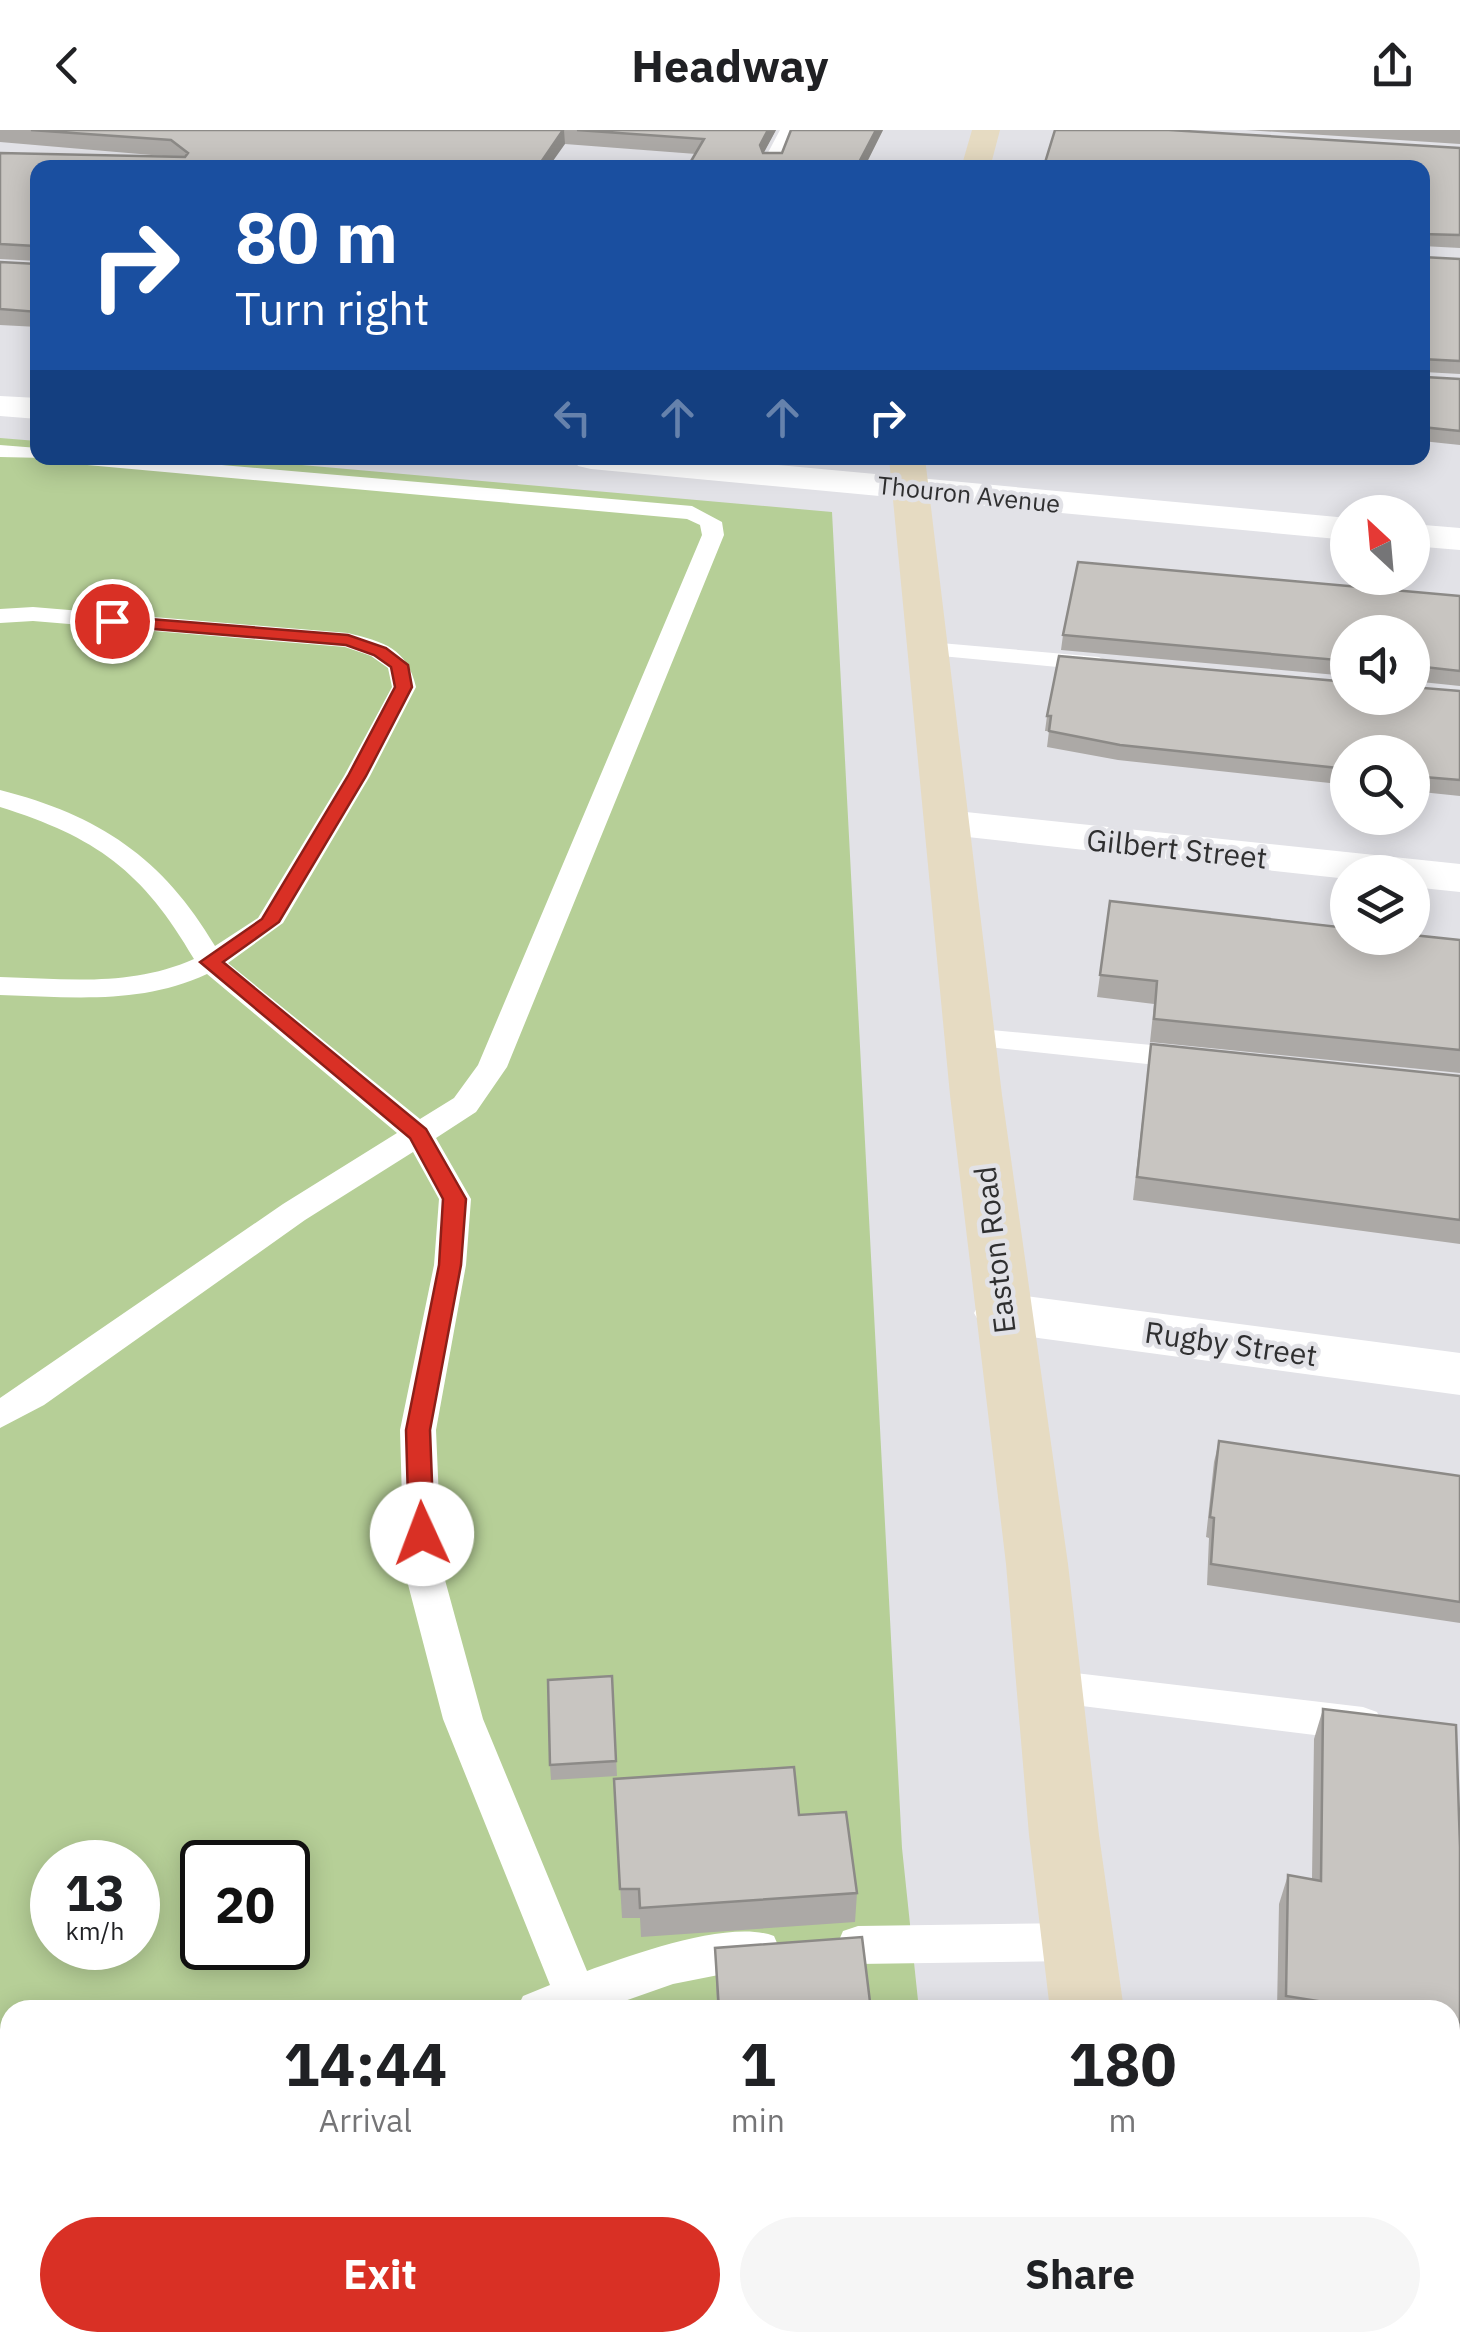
<!DOCTYPE html>
<html lang="en">
<head>
<meta charset="utf-8">
<style>
  body { margin:0; font-family:"IBM Plex Sans",sans-serif; background:#f6f6f6; color:#202124; height:100vh; display:flex; flex-direction:column; font-size:38px; white-space:nowrap }
  * { box-sizing:border-box; margin:0 }
  p { font-size:32px; color:#757577 }
  .icon { flex:none; width:55px; height:55px; fill:none; stroke:currentColor; stroke-width:2; stroke-linecap:round; stroke-linejoin:round }
  .map { position:relative; flex:1; overflow:hidden }
  .details { position:absolute; left:0px; top:1870px; width:1460px; height:352px; display:flex; flex-direction:column; background:#fff; border-radius:30px 30px 0 0; box-shadow:0 5px 25px #0003 }
  .details>* { flex:none }
  .banner { position:absolute; left:30px; top:30px; width:1400px; height:305px; border-radius:20px; box-shadow:0 5px 25px #0003; background:#1a4fa0; color:#fff; overflow:hidden }
  .needle { width:65px; rotate:334deg }
  .controls { position:absolute; left:1330px; top:365px; display:grid; gap:20px }
  .controls a { display:grid; place-items:center; width:100px; height:100px; border-radius:50%; background:#fff; box-shadow:0 5px 25px #0003; font-size:50px }
  .speed { position:absolute; left:30px; top:1710px; display:flex; gap:20px; font-size:50px; font-weight:700; text-align:center }
  .speed>* { display:grid; place-content:center; width:130px; height:130px; border-radius:50%; background:#fff; box-shadow:0 5px 25px #0003; line-height:1 }
  .speed small { font-size:25px; font-weight:400 }
  .speed .limit { border:5px solid #111; border-radius:15px; background:#fff; color:#111 }
  .pin { position:absolute; display:grid; place-items:center; width:85px; height:85px; color:#fff; margin:-42px; border:5px solid #fff; border-radius:50%; box-shadow:0 2px 10px #0007 }
  .me { position:absolute; width:110px; margin:-55px; rotate:358deg; stroke-linejoin:round; filter:drop-shadow(0 0 8px #0008) }
  .turn { display:flex; align-items:center; gap:35px; height:210px; padding:0 40px; font-size:45px }
  .turn .icon { width:130px; height:130px; stroke-width:2.5 }
  .turn b { display:block; font-size:70px; line-height:85px }
  .lanes { display:flex; align-items:center; height:95px; padding:0 40px; background:#0003; justify-content:center; gap:50px; direction:ltr }
  .lanes .off { opacity:.35 }
  .eta { display:flex; justify-content:space-evenly; align-items:center; height:170px; text-align:center }
  .eta b { font-size:60px; font-weight:700; line-height:70px }
  .button { display:flex; gap:20px; margin-top:auto; padding:20px 40px }
  .button a { flex:1; height:115px; border-radius:60px; background:#d93025; color:#fff; font-size:40px; font-weight:700; line-height:115px; text-align:center }
  .button a+a { background:#f6f6f6; color:#202124 }
  header { display:flex; justify-content:space-between; align-items:center; height:130px; padding:0 40px; background:#fff; font-size:45px; font-weight:700 }
  .map>svg:first-child { display:block }
  .green { fill:#b6cf97; fill-rule:evenodd }
  .lines { fill:none; stroke-linecap:round; stroke-linejoin:round }
  .service { fill:#fff; fill-rule:evenodd }
  .minor { fill:#fff; fill-rule:evenodd }
  .secondary { fill:#e6dbc2; fill-rule:evenodd }
  .wall { fill:#aca9a6 }
  .shaded-wall { fill:#8c8a87 }
  .building { fill:#c8c5c1; stroke:#8c8a87; stroke-width:2.5 }
  .route { fill:#d93025; stroke:#8d1f18; stroke-width:2.5 }
  .labels { text-anchor:middle; dominant-baseline:central; stroke-width:9; stroke-linejoin:round; paint-order:stroke }
  .far-street-label { font-size:25px; fill:#2f2f30; stroke:#e2e2e7 }
  .street-label { font-size:30px; fill:#2f2f30; stroke:#e2e2e7 }
</style>
</head>
<body>
<header><svg class="icon" aria-label="back" viewBox="0 0 24 24"><path d="M15 5l-7 7 7 7"/></svg>Headway<svg class="icon" aria-label="share" viewBox="0 0 24 24"><path d="M12 15V3M7 8l5-5 5 5M5 13v7h14v-7"/></svg></header>
<div class="map">
<svg width="1460" height="2222" viewBox="0 0 1460 2222">
  <rect width="100%" height="100%" fill="#e2e2e7"/>
  <path class="green" d="M0 308 37 311 38 328H224L832 382 902 1718 919 1880H10V2212H969L970 2222H0ZM52 1732H138V1818H52ZM202 1732H288V1818H202Z"/>
  <g class="lines">
    <path class="service" d="M780 0H796L778 36H766L763 32Z
      M0 315 38 318V328H46L0 327Z
      M65 328H142L692 376 722 392 724 405 507 937 476 982 436 1008 471 1069 466 1135 436 1300 442 1439 483 1589 587 1841C632 1825 729 1789 774 1806L780 1820 774 1834 673 1854 599 1880H516L523 1866 550 1855 443 1589 404 1439 400 1300 434 1135 439 1069 413 1022 305 1090 44 1275 0 1298V1268L283 1074 397 1003 207 844C140 875 72 867 0 865V847C67 849 131 857 194 829 143 741 96 707 0 677V660C99 685 163 728 215 816L258 788 344 646 392 557 388 538 371 526 345 517 33 491 0 493V479L33 477 348 503C384 512 407 518 416 557L370 646 283 793 228 833 420 989 454 968 478 935 702 405 700 395 687 389 76 334Z
      M929 512 1099 527 1111 534 1099 541 920 524 917 519 920 514Z
      M970 898 1194 919 1205 922 1209 929 1205 936 1194 939 960 914 955 907 960 900Z
      M1050 1540 1363 1577 1377 1582 1383 1594 1377 1606 1363 1611 1050 1572 1036 1567 1031 1556 1036 1545Z
      M1077 1793 1092 1798 1098 1812 1092 1826 1077 1831 858 1834 843 1829 837 1815 843 1801 858 1796Z
      M10 2074V2120L0 2124V2078Z
      M471 2212H584L583 2222H535V2216L533 2222H467Z"/>
    <path class="minor" d="M0 266 38 268V289L0 286Z
      M573 328H702L1348 388V410L591 339 578 336Z
      M1412 394 1460 398V420L1412 416Z
      M947 680 1460 734V762L1412 757V742H1348V749L931 703 925 693 931 683Z
      M1002 1163 1460 1223V1265L1002 1203 982 1197 974 1183 982 1169Z
      M1450 2156 1460 2158V2222H1420L1416 2212H1450Z"/>
    <path class="secondary" d="M972 0H1000L990 38H961Z
      M889 328H925L1002 965 1068 1434 1099 1705 1124 1880H1050L1029 1705 1006 1434 950 965Z
      M1111 2212H1193L1195 2222H1113Z"/>
  </g>
  <path class="wall" d="M0 0H776L763 23H782L883 0 864 38H687L696 24 565 14 38 38V197L0 195V132L37 134V131L0 129V23L175 27 0 12Z
    M1055 0 1460 18V118L1422 116V38H1044Z
    M1246 0H1460V14Z
    M1422 127 1460 129V244L1424 242 1425 247 1460 249V315L1422 311Z
    M1460 466V556L1412 551V502H1348V546L1061 520 1063 505Z
    M1460 561V666L1412 661V622H1348V655L1118 630 1047 617 1049 601H1045L1047 586Z
    M1110 771 1460 810V943L1150 912 1154 874 1097 867Z
    M1151 914 1460 946V1114L1133 1070Z
    M1219 1311 1460 1346V1493L1207 1455 1209 1408 1206 1407 1214 1332Z
    M612 1546 617 1646 551 1650 550 1635Z
    M1323 1579 1460 1717V1931L1450 1930V1880H1277L1279 1774 1288 1745 1312 1749 1314 1609Z
    M614 1649 799 1685 857 1763 855 1792 641 1807 640 1788H622Z
    M715 1818 871 1880H717Z"/>
  <path class="shaded-wall" d="M564 0 565 14 548 38H537Z
    M768 0H776L760 30V15Z
    M876 0H883L864 38H856Z"/>
  <path class="building" d="M31 0H563L537 38H38V182L0 179V132L37 134 35 116 0 114V23L185 27 188 23 171 10Z
    M577 0H768L760 15 763 23H782L791 0H876L856 38H687L704 9Z
    M1055 0H1169L1460 18V105L1422 104V38H1046L1044 36Z
    M1422 127 1460 129V231L1422 229Z
    M1422 231 1425 247 1460 249V301L1422 297Z
    M1078 432 1460 466V541L1416 536 1412 547V502H1348V531L1063 505Z
    M1059 526 1348 552V568H1412V557L1460 561V650L1412 646V622H1348V639L1120 615 1049 601 1051 586H1047Z
    M1110 771 1348 798V808H1412V805L1460 810V920L1154 889 1157 851 1100 845Z
    M1151 914 1460 946V1090L1137 1047Z
    M1219 1311 1460 1346V1472L1211 1434 1214 1388 1210 1387Z
    M612 1546 616 1631 550 1635 548 1550Z
    M1323 1579 1456 1595 1460 1717V1901L1450 1900V1880H1340L1336 1874 1286 1866 1288 1745 1321 1751Z
    M794 1637 799 1685 846 1682 857 1763 640 1778 639 1759H620L614 1649Z
    M862 1807 871 1880H719L715 1818Z"/>
  <path class="route" d="M112 486 348 505 386 518 408 535 412 557 366 646 279 792 223 832 426 999 466 1069 461 1135 430 1300 434 1404 431 1411H412L409 1404 406 1300 439 1135 443 1069 410 1008 200 832 262 789 348 646 395 557 391 537 374 525 346 515 106 495V487Z"/>
  <g class="labels">
    <g class="far-street-label">
      <text transform="translate(969 364) rotate(6)">Thouron Avenue</text>
    </g>
    <g class="street-label">
      <text transform="translate(1177 718) rotate(6)">Gilbert Street</text>
      <text transform="translate(994 1120) rotate(-97)">Easton Road</text>
      <text transform="translate(1231 1213) rotate(8)">Rugby Street</text>
    </g>
  </g>
</svg>
<div class="controls">
<a><svg class="needle" viewBox="-14 -14 28 28"><path d="M0-13l5 13h-10z" fill="#e53935"/><path d="M0 13l5-13h-10z" fill="#757577"/></svg></a>
<a><svg class="icon" aria-label="sound" viewBox="0 0 24 24"><path d="M4 9h4l5-4v14l-5-4H4zM17 9q2 3 0 6"/></svg></a>
<a><svg class="icon" aria-label="search" viewBox="0 0 24 24"><circle cx="10" cy="10" r="6"/><path d="M15 15l6 6"/></svg></a>
<a><svg class="icon" aria-label="layers" viewBox="0 0 24 24"><path d="M12 4l9 5-9 5-9-5zM3 14l9 5 9-5"/></svg></a>
</div>
<div class="speed"><div>13<small>km/h</small></div><div class="limit">20</div></div>
<div class="pin" style="left:112px;top:491px;background:#d93025"><svg class="icon" aria-label="arrive" viewBox="0 0 24 24"><path d="M6 21V4h12l-3 4 3 4H6"/></svg></div>
<svg class="me" style="left:422px;top:1404px" viewBox="-20 -20 40 40"><circle r="19" fill="#fff"/><path d="M0-13L10 11 0 6-10 11z" fill="#d93025"/></svg>
<div class="banner">
<div class="turn"><svg class="icon" aria-label="right" viewBox="0 0 24 24"><path d="M7 20v-9h11M14 6l5 5-5 5"/></svg><div><b>80 m</b>Turn right</div></div>
<div class="lanes"><svg class="icon off" aria-label="left" viewBox="0 0 24 24"><path d="M17 20v-9H6M10 6l-5 5 5 5"/></svg><svg class="icon off" aria-label="ahead" viewBox="0 0 24 24"><path d="M12 20V5M6 11l6-6 6 6"/></svg><svg class="icon off" aria-label="ahead" viewBox="0 0 24 24"><path d="M12 20V5M6 11l6-6 6 6"/></svg><svg class="icon" aria-label="right" viewBox="0 0 24 24"><path d="M7 20v-9h11M14 6l5 5-5 5"/></svg></div>
</div>
<section class="details">
<div class="eta">
<div><b>14:44</b><p>Arrival</p></div>
<div><b>1</b><p>min</p></div>
<div><b>180</b><p>m</p></div>
</div>
<div class="button"><a>Exit</a><a>Share</a></div>
</section>
</div>
</body>
</html>
